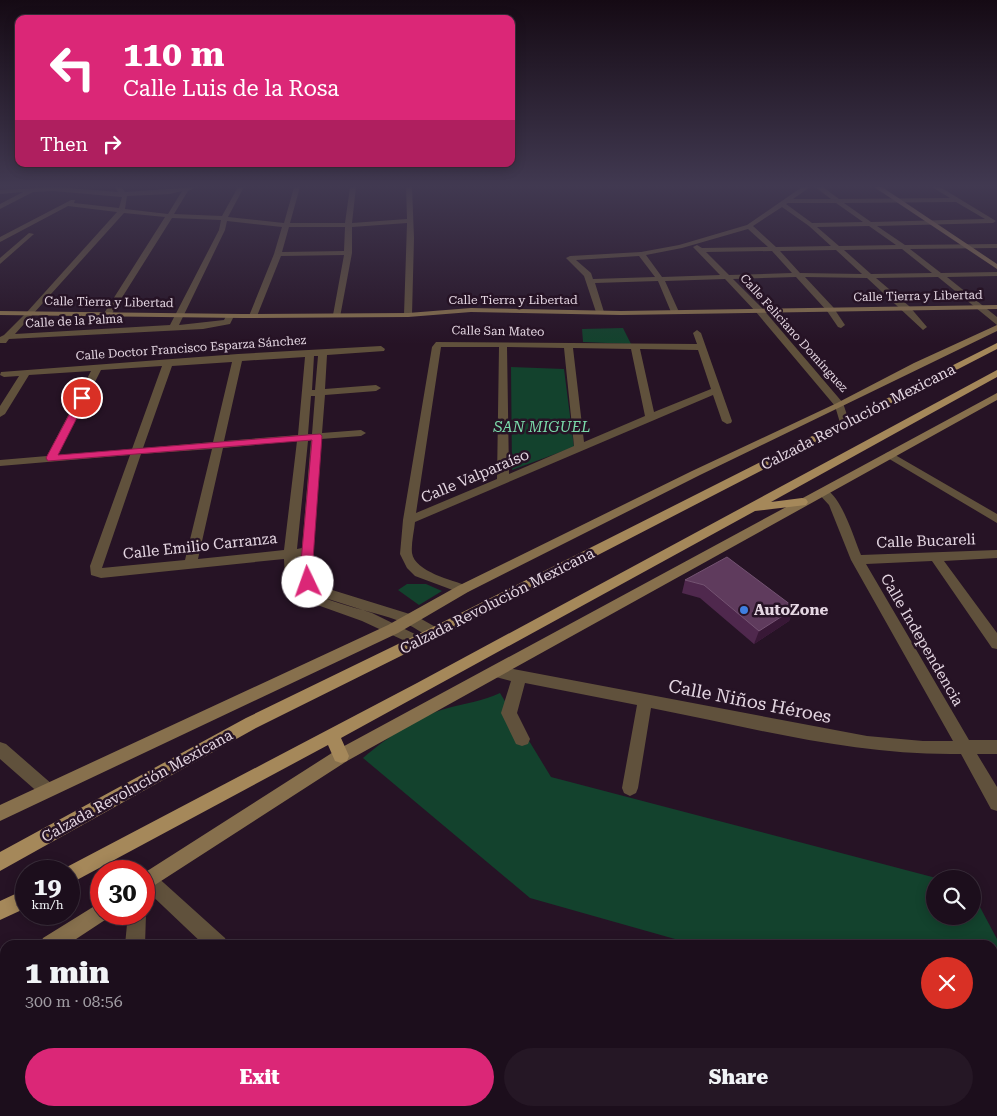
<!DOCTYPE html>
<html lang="en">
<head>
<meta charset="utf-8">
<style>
  body { margin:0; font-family:"Roboto Serif",serif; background:#251725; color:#f1f3f6; height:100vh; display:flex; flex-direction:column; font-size:19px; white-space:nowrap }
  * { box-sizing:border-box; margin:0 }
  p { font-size:16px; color:#a09ca3 }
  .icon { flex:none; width:28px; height:28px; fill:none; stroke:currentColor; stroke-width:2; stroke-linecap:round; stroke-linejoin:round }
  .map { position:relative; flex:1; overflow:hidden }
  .side { position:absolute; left:0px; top:940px; width:998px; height:176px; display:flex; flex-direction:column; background:#1c0e1c; border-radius:15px 15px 0 0; box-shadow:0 2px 12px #0003,0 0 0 1px #3a2e3b }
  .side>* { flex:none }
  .top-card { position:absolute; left:15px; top:15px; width:500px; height:152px; border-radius:10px; box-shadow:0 2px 12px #0003,0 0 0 1px #3a2e3b; background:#db2777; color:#fff; overflow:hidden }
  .buttons { position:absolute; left:926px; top:870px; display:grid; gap:10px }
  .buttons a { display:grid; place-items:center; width:55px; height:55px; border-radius:50%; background:#1c0e1c; box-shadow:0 2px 12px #0003,0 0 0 1px #3a2e3b; font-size:25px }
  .speed { position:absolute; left:15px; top:860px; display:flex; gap:10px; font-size:25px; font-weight:700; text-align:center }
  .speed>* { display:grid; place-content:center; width:65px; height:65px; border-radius:50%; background:#1c0e1c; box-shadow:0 2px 12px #0003,0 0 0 1px #3a2e3b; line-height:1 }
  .speed small { font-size:12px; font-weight:400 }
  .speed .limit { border:8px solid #d22; background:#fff; color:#111 }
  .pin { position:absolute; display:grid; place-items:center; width:42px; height:42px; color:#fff; margin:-21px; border:2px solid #fff; border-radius:50%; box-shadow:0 1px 5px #0007 }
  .me { position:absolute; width:55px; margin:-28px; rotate:357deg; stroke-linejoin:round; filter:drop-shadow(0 0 4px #0008) }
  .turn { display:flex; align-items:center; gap:18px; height:105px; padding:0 25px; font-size:22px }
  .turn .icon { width:65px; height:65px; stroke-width:2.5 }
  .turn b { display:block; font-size:35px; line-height:42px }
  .then { display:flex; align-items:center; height:48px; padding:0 25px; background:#0003; gap:10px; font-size:19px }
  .round { display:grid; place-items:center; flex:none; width:52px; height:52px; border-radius:26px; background:#251725 }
  .head { display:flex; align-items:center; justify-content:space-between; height:85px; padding:0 25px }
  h1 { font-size:30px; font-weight:800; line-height:38px }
  .primary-button { display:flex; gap:10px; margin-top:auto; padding:10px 25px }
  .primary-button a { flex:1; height:58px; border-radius:30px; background:#db2777; color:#fff; font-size:20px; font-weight:800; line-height:58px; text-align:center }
  .primary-button a+a { background:#251725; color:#f1f3f6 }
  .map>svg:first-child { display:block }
  .green { fill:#13422d }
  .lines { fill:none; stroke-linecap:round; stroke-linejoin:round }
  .street { fill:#60513c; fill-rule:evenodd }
  .secondary { fill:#87704d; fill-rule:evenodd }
  .primary { fill:#a5885a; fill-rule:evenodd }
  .wall { fill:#4f284d }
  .shaded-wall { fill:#381836 }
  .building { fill:#5f3b5d; stroke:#745372 }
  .route { fill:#db2777; stroke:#8e194d }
  .shop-dot { fill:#3f7fe0; stroke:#261325; stroke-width:2 }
  .labels { text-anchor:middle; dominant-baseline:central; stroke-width:5; stroke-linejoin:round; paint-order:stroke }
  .far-street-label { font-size:12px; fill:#e4d6e2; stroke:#261325 }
  .street-label { font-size:15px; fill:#e4d6e2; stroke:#261325 }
  .park-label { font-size:15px; font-style:italic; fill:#7adaaa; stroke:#261325 }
  .poi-label { font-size:15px; font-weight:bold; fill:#e4d6e2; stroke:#261325; text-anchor:start }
  .near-street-label { font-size:18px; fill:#e4d6e2; stroke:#261325 }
</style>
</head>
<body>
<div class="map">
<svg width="997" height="1116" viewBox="0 0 997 1116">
  <rect width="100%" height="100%" fill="#261325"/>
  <path class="green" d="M623 328 631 344 583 342 582 329Z
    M511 367 564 369 574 447 512 470Z
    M407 584H426L442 591 419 605 398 590Z
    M500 693 551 777 940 879H935V916H972L973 894 997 939V1070L992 1068V945H703L682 941 530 898 363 758C388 737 416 717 448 708 466 703 483 701 500 693Z"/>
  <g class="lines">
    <path class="street" d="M57 187 118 192 115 187H121L125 192 197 187 188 191 174 214 222 216 238 187H244L228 217 284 223 294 187H300L290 223H345L350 187H356L352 223 407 219 406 187H412L414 238 412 315 408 317 404 315 407 223 352 227V253L340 317 333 315 344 255 281 256 257 316 253 318 249 316 274 254 282 227 227 221 225 230 179 325 224 320 227 314H230L234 316 230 324 203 329 9 339 6 343H0V337L4 335 27 312 117 212 68 206 2 241 0 242V237L71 200H75L74 203 119 208 122 197 53 191 33 192 0 209V204L23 192 0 194V190ZM182 191 168 214 125 209 127 196 170 194ZM124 213 165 217 103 315 107 317 111 315 172 218 221 220 219 230 170 325 15 334ZM289 227H345L344 251 282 252Z
      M802 187H810L793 199H831L815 187H823L839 199 950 198 932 187H940L996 221 993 223 877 226 905 245 997 244V248L910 249 941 273 997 272V276L947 277 997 317V325L938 277 876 278 909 306 927 327 923 330 867 278 805 277 833 307 845 325 841 328 838 327 827 311 796 277 733 279 762 308 843 403 850 424 849 426H841L835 406 756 312 725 279 665 281 679 312 675 314 671 312 658 281 595 283 604 312 600 314 596 312 584 276 566 258 570 256 641 252 679 245 747 225ZM956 202 985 219 871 222 844 203ZM788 203H836L863 222 812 223 786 204ZM782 207 809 226 831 246 776 247 753 226ZM869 226 896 245 839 246 817 227ZM748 229 768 247 702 248 697 245 693 247 720 275 662 277 646 255 682 248ZM902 249 932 273 871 274 844 250ZM836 250 862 274 800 273 780 251ZM772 251 792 273 729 275 706 252ZM639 256 655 277 593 279 591 273 576 260Z
      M29 233 34 234 0 264V258Z
      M697 330 701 333 732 421 731 423 727 424 722 421 713 395 415 522C414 532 411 544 412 553 415 572 452 580 468 586L470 589 468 592H458L415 576 407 568 400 554 403 520 432 347 436 342 697 344 693 333ZM441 347H499L497 479 416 513ZM507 347 564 348 574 446 509 474ZM573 348 631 349 645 416 584 442ZM640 349 698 350 711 389 654 412Z
      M381 346 385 349 384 351 327 355 325 389 376 385 381 388 376 391 325 395 322 433 361 430 366 433 361 436 321 439 312 573 315 580 329 589 416 616 439 629 441 633 439 637 434 638C424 635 416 628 407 624 381 612 324 604 305 587 297 580 300 566 301 557H296L297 578 303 586 319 596 372 613 423 638 425 642 423 646 418 647 362 621 309 602 293 592 285 578 284 559 101 578 91 575 90 566 130 455 0 466V460L47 456 91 371 29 375 5 414 0 417V406L19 376 4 377 0 375 1 372 238 354ZM314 356H318L315 390H312ZM305 357 298 435 224 441 242 361ZM232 362 213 442 143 448 172 366ZM162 366 132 449 58 455 101 370ZM311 396H315L312 434H308ZM311 440 302 548 297 549 308 441ZM297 441 284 550 198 559 223 448ZM212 449 185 560 102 568 141 454Z
      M890 452 997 514V523L886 457 885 455 886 453Z
      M823 488C841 493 854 539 861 555L997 550V558L944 561 997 633V649L992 648 932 561 866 564 969 740H997V754H977L997 787V811L991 809 961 754C856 756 753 728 651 708L638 788 636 793 630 796 624 793 622 788 637 705 525 683 517 713 530 739 528 744 522 746 516 744 501 713 511 681 492 676 490 672 492 668 497 666 867 736 923 741H953L851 560 829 505 817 492Z
      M0 742 6 744 53 785 55 790 53 795 47 798 41 795 0 759Z
      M148 871 154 874 225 938 228 945H204L144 888V873Z
      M144 908 146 914 145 945H125L128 914H144Z
      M115 1111H137L136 1116H114Z
      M290 1111H312V1116H290Z
      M395 1111H421L423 1116H397Z
      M662 1111H689L691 1116H664Z
      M793 1111H815L814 1116H792Z"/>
    <path class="secondary" d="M874 187H882L997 264V269Z
      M997 305V309L621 315 471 312 408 317 242 318 0 315V311L242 314 408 313 471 308 621 311Z
      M997 325V331L700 475 468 592 398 633 0 821V805L388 625 458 586 692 471 837 403 914 363Z
      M997 393V400L347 761 144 892V873L335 751Z
      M101 902V914H109L108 918 67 945H40L43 938Z
      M5 965V987L0 989V967Z"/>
    <path class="primary" d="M997 343V349L439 637 256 728 0 871V852L246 718 429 629Z
      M997 370V377L771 502 802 498 806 499 808 502 806 505 755 511 341 738 349 756 347 761 341 763 335 761 328 745 75 881 69 884V871H62L63 869 417 683Z
      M26 889V908L0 920V901Z"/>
  </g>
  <path class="wall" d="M685 580 795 608 789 621 754 644 700 598 682 593Z"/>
  <path class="shaded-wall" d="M795 608 789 621 754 644 759 631Z"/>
  <path class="building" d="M727 557 795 608 759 631 704 585 685 580Z"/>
  <linearGradient id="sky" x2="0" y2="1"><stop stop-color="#150a14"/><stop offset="0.54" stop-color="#413951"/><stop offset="1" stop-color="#413951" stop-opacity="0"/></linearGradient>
  <rect width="997" height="344" fill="url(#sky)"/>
  <path class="route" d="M82 395 87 398 58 455 320 434 322 436 312 573 314 582 313 585H304L300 573 312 440 48 461 46 458 78 398Z"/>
  <circle class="shop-dot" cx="744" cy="610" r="5"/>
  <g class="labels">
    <g class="far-street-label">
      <text transform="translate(918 296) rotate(-1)">Calle Tierra y Libertad</text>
      <text x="513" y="300">Calle Tierra y Libertad</text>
      <text transform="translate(109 302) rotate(1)">Calle Tierra y Libertad</text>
      <text transform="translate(74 321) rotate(-3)">Calle de la Palma</text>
      <text transform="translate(498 331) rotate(1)">Calle San Mateo</text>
      <text transform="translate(794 333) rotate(48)">Calle Feliciano Domínguez</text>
      <text transform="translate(191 348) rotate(-4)">Calle Doctor Francisco Esparza Sánchez</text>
    </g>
    <g class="street-label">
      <text transform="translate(858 417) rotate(-27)">Calzada Revolución Mexicana</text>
      <text transform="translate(475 476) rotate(-23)">Calle Valparaíso</text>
      <text transform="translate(926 541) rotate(-2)">Calle Bucareli</text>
      <text transform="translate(200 546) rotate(-6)">Calle Emilio Carranza</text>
      <text transform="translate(497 601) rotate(-27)">Calzada Revolución Mexicana</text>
      <text transform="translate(922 640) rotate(60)">Calle Independencia</text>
      <text transform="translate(137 786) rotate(-29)">Calzada Revolución Mexicana</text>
    </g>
    <g class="park-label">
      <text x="542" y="427">SAN MIGUEL</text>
    </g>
    <g class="poi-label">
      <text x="754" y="610">AutoZone</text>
    </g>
    <g class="near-street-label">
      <text transform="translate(750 701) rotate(11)">Calle Niños Héroes</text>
    </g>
  </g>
</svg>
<div class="buttons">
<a><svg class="icon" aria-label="search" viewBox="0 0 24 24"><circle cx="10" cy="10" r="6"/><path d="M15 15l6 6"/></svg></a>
</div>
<div class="speed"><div>19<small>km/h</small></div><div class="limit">30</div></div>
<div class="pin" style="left:82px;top:398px;background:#d93025"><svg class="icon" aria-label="arrive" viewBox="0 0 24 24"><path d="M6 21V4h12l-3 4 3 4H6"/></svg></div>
<svg class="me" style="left:308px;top:582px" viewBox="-20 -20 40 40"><circle r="19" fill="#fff"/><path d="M0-13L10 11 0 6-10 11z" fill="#db2777"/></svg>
<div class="top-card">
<div class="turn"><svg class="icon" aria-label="left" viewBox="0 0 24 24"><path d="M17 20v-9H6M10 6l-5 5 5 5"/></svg><div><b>110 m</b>Calle Luis de la Rosa</div></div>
<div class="then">Then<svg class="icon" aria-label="right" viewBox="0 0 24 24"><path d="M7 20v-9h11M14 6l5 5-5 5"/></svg></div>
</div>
<section class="side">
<div class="head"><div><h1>1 min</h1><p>300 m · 08:56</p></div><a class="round" style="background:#d93025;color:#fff"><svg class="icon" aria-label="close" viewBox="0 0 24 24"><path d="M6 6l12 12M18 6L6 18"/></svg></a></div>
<div class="primary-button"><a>Exit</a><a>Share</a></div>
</section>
</div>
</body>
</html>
